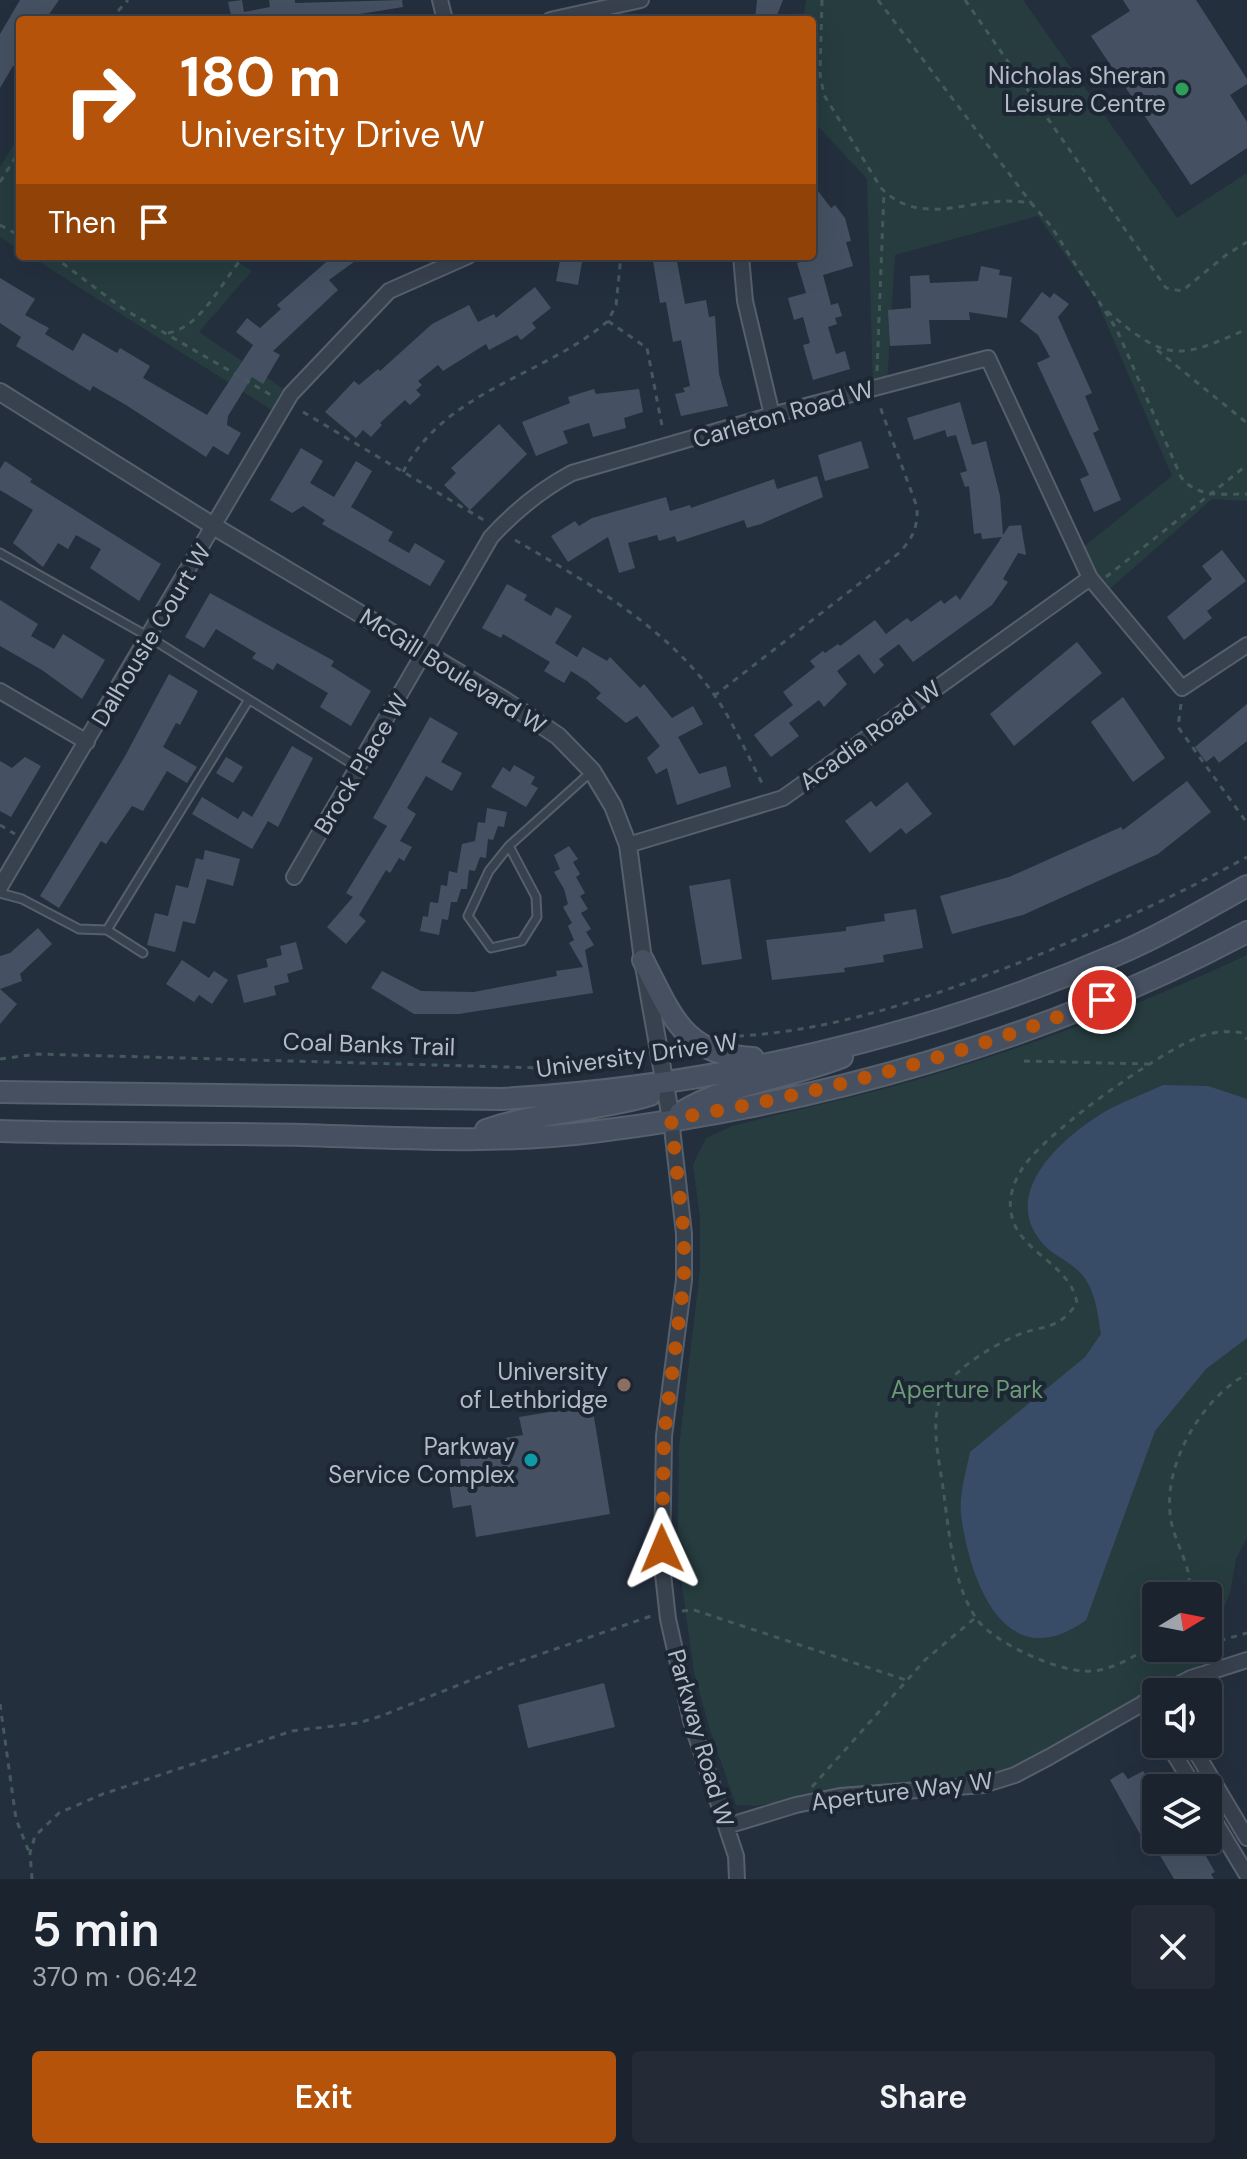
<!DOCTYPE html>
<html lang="en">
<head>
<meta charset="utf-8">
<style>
  body { margin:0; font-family:"DM Sans",sans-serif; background:#242b36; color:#f1f3f6; height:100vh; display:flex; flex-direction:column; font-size:30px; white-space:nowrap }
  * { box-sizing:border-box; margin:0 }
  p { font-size:26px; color:#a0a4aa }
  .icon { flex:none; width:44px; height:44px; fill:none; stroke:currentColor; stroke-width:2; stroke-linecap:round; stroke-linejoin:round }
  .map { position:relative; height:1879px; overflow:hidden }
  .drawer { display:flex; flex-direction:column; background:#1b232e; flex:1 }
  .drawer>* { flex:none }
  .guide { position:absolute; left:16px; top:16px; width:800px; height:244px; border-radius:8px; box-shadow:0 8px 32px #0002,0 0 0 2px #39404a; background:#b45309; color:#fff; overflow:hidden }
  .needle { width:52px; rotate:80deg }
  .controls { position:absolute; left:1142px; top:1582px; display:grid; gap:16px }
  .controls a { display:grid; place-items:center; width:80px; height:80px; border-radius:8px; background:#1b232e; box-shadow:0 8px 32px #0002,0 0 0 2px #39404a; font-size:40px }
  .pin { position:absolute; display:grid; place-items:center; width:68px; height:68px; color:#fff; margin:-34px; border:4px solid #fff; border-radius:50%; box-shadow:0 2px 8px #0007 }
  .me { position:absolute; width:88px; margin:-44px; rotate:359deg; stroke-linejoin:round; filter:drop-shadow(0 0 6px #0008) }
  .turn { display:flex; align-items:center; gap:28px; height:168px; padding:0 32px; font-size:36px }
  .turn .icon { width:104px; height:104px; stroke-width:2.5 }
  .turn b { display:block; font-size:56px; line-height:68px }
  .then { display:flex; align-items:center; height:76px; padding:0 32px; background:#0003; gap:16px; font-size:30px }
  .round { display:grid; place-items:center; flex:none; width:84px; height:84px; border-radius:8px; background:#242b36 }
  .headline { display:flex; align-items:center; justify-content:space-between; height:136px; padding:0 32px }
  h1 { font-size:48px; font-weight:600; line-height:60px }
  .primary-button { display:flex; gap:16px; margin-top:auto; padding:16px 32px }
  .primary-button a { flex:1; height:92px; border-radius:8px; background:#b45309; color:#fff; font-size:32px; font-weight:600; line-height:92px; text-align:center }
  .primary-button a+a { background:#242b36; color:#f1f3f6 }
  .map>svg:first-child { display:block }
  .green { fill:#263c3f }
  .water { fill:#394c67 }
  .building { fill:#455162 }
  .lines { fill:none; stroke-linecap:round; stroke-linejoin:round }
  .service-casing { stroke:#565f6c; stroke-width:11 }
  .minor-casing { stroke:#565f6c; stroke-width:18 }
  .tertiary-casing { stroke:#565f6c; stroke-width:20 }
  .secondary-casing { stroke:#565f6c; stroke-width:24 }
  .path { stroke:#44595c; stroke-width:3; stroke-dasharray:6 6; stroke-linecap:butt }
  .service { stroke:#38414e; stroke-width:7 }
  .minor { stroke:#38414e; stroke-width:14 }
  .tertiary { stroke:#38414e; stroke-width:16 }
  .secondary { stroke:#465061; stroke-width:20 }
  .route { stroke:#b45309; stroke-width:14; stroke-dasharray:0 25.2 }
  .leisure-dot { fill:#2e9e5b; stroke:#1d2633; stroke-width:3 }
  .education-dot { fill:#8d6e63; stroke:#1d2633; stroke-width:3 }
  .culture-dot { fill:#0f9aa8; stroke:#1d2633; stroke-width:3 }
  .labels { text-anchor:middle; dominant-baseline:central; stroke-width:8; stroke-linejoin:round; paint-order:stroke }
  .poi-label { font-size:24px; fill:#b4bcc9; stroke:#1d2633; text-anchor:end }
  .street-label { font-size:24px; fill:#b4bcc9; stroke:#1d2633 }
  .park-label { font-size:24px; fill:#6b9a76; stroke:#1d2633 }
</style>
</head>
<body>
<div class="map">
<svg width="1247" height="1879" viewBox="0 0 1247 1879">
  <rect width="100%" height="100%" fill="#242f3e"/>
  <path class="green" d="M806 0H1023L1177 218 1247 173V501L1212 499 1104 594 1077 552 1172 476 1096 299 1038 216 895 255 887 384 873 388 867 179 812 120V20H803Z
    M20 134V250L0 237V167Z
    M30 256H229L252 271 199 332 291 394 278 414Z
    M1247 955V1538L1236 1559 1230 1593 1208 1647V1596H1156V1648H1208L1198 1668 1003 1774 982 1780 845 1791 755 1806 736 1805 709 1727 694 1672 678 1557V1519L679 1447 700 1270V1217L693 1165 706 1138 732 1126C793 1110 855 1098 916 1080 1029 1047 1140 1005 1247 955Z"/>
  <path class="water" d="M1163 1085 1208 1086 1247 1099V1338L1206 1369 1155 1431 1086 1620C1005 1679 969 1580 961 1514 959 1494 966 1472 970 1452L1085 1357 1101 1334C1097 1310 1095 1283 1074 1267 1060 1256 1047 1252 1037 1236 1004 1187 1067 1134 1106 1111 1124 1101 1144 1094 1163 1085Z"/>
  <path class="building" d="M20 0H59L45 20H20V70L13 66 0 88V34Z
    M242 0 244 12 270 7 269 0H295V3L402 0 403 7 360 14 361 20H232L228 2Z
    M757 0H783L775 20H755Z
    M1123 0H1196L1247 79V84L1230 95 1247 122V148L1191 185 1091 36 1130 11Z
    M812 183 831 208 835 205 845 218 851 241 846 242 853 266 823 275 831 305 838 303 842 316 835 318 837 324 828 327 836 354 845 351 850 369 813 380 803 345 810 343 803 317 794 320 788 298 806 293 797 263 812 258Z
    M333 256H362L329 280 338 290 273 351 280 355 263 384 252 377 228 416 227 425 241 433 228 455 213 446 206 457 126 405 93 386 90 391 16 346 21 337 0 323V278L35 299 25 315 49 328 45 334 73 351 83 333 117 353 120 348 150 366 143 378 207 415 253 345 236 332 247 318 260 328 281 309 277 305Z
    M561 256H583L578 285 556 281Z
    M676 256 685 304 706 300 709 317 715 316 719 374 728 406 681 416 675 394 685 392 683 388 690 386 681 340 673 342 666 302 660 303 653 261Z
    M981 266 1000 270 999 275 1012 277 1007 318 969 312 970 320H929L931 344 890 346 888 310 911 308 910 276 929 275 930 283 978 281Z
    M535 287 551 308 532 323 536 328 521 340 517 335 489 350 486 344 443 371 438 365 418 381 422 385 416 390 421 395 410 405 405 400 380 423 382 425 371 437 363 430 356 438 325 412 354 381 359 385 378 369 380 371 432 324 469 305 478 322 494 314 496 318Z
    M1042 292 1050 298 1054 293 1069 304 1058 317 1092 393 1085 396 1099 430 1093 433 1121 500 1094 512 1080 479 1089 475 1037 363 1050 357 1038 335 1020 321Z
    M594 389 596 394 639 389 643 412 624 418 626 428 593 437 589 423 563 431 568 443 536 456 522 422 570 403 568 397Z
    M960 402 972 445 986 441 1000 496 1003 535 1009 526 1021 525 1026 555 1018 553 1003 579 1008 582 992 605 913 662 899 644 879 659 884 665 874 674 859 654 837 671 847 684 824 707 819 700 789 723 799 736 771 757 754 735 793 705 783 692 815 667 810 661 823 651 825 653 838 644 840 646 875 620 886 634 907 618 911 622 941 600 944 604 956 595 960 600 1002 537 982 539 981 533 974 534 969 486 965 487 960 473 967 471 956 435 947 437 945 430 914 440 907 418Z
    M499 424 527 454 470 510 444 485 456 473 451 468Z
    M861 441 869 468 825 481 818 455Z
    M301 448 323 461 310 483 334 497 356 461 372 471 351 507 393 532 388 541 409 553 415 543 445 561 430 586 322 524 325 520 303 506 292 513 270 500Z
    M5 461 32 479 30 482 161 564 139 601 90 568 101 549 76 535 68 549 58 543 43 567 13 543 33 510 0 490V469Z
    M817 476 823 497 761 524 747 528 744 520 677 542 675 536 659 541 657 535 628 543 635 568 619 573 608 537 568 562 551 536 575 521 579 526 592 518 666 497 670 511 690 505 691 508 774 479 777 489Z
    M1222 550 1246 581 1207 611 1212 618 1184 640 1167 617 1212 579 1202 566Z
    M507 584 527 595 524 600 551 616 556 607 572 616 555 643 577 657 583 647 607 661 610 657 640 688 644 684 672 718 693 706 703 724 678 737 699 774 726 766 731 787 677 805 667 768 656 774 647 758 660 746 637 716 626 723 596 698 601 693 587 681 571 671 564 683 544 671 550 662 503 634 501 638 482 628Z
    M210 593 334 661 331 666 371 691 351 726 320 707 328 693 277 663 273 670 252 658 256 653 216 629 204 648 185 637Z
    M0 600 38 624 31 636 54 649 63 634 105 660 82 699 42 670 0 646Z
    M1077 642 1102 673 1014 746 990 714Z
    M169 674 198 691 180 725 176 723 163 747 197 767 187 783 167 771 143 811 132 806 106 844 101 841 59 908 40 896 124 758Z
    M1123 697 1165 758 1133 782 1091 722Z
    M1247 704V741L1219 763 1214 756 1206 762 1195 747Z
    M430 717 458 733 441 762 462 773 452 791 426 776 407 808 416 814 400 841 412 847 404 861 399 858 390 873 386 870 359 915 366 921 346 944 327 927 353 897 346 893 387 826 373 818Z
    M292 746 313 758 278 827 268 821 252 849 192 814 202 797 238 819 243 811 252 817Z
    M25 757 41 766 11 817 0 811V761L12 768Z
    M226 757 243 767 233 783 216 773Z
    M514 765 535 777 531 784 538 788 526 807 491 787 503 767 510 772Z
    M1187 781 1211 812 1158 854 1023 915 952 934 940 896 1009 877 1121 827 1123 830Z
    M907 782 932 814 906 834 901 828 870 853 845 821 871 801 876 807Z
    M487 808 507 812 504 827 498 826 493 840 488 839 486 858 480 857 475 871 469 870 467 889H461L457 902H451L448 920 442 919 439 935 420 931 423 916 428 917 430 902 438 903 441 885 447 886 449 871 457 873 462 844 475 841 478 822 485 823Z
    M569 846 578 859 573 862 580 874 576 877 585 893 580 896 588 909 581 913 591 929 586 932 594 945 585 950 593 993 459 1014H414L371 988 382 971 421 991 474 992 557 976 556 971 583 967 569 943 574 940 568 926 572 923 563 907 568 904 564 889 554 872 560 869 554 855Z
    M205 850 240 859 233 886 207 879 195 924 183 921 175 952 147 945 155 913 168 916 176 885 188 888 196 858 203 860Z
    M730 879 742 959 702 965 689 886Z
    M916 909 923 948 883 955 884 962 844 968 845 972 772 980 766 940 846 931V927L885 921 884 914Z
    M38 928 52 944 20 974 22 981 0 989V956L10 953Z
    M296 942 303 969 287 974 289 982 274 986 276 995 244 1003 237 975 268 967 266 959 282 955 280 946Z
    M182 960 209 978 214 971 228 980 212 1004 199 995 194 1002 166 984Z
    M0 989 17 1004 0 1024Z
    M592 1405 610 1514 476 1537 471 1505 453 1508 448 1476 462 1473 458 1446 523 1435 519 1417Z
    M604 1683 615 1727 528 1748 518 1705Z
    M1143 1771 1151 1783 1156 1779 1155 1840H1190L1200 1853 1203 1851 1215 1872 1211 1874 1214 1879H1174L1152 1842 1146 1845 1110 1780 1123 1772 1128 1779Z"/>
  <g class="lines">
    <g class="service-casing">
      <path id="service" d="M0 553 149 637 357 767
        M509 846 536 897 537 917 522 941 491 948 468 916 489 871Z
        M509 846 591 772
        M0 893 22 899 79 929 107 930 143 953
        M107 930 248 701"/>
    </g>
    <g class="minor-casing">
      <path id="minor" d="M440 0 445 20
        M550 20 641 0
        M741 256 745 301 772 415
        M0 691 87 742
        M628 845 783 798 1090 578
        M294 877 491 537C516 510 540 490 572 473L772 415 988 358 1090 578 1182 688 1247 645
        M0 887 291 394 389 291 468 256
        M671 1119 684 1234V1280L664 1436 662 1565 668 1619 691 1721 736 1856 737 1879
        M1164 1692 1191 1678 1247 1660
        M1143 1703 1156 1724
        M1168 1744 1195 1788
        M1191 1744 1247 1838
        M1208 1810 1247 1875
        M727 1826 796 1805 840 1796 983 1785 1015 1775 1049 1757 1156 1696"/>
    </g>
    <g class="tertiary-casing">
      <path id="tertiary" d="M0 392 215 527 501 698 558 736 592 771 613 806 628 845 643 960 671 1119"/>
    </g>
    <g class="secondary-casing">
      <path id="secondary" d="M643 960C672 1016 683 1055 753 1058
        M0 1092 501 1099C712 1087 924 1038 1118 954 1163 935 1205 909 1247 886
        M680 1113C728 1083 789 1078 842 1057
        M486 1130C539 1112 596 1111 650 1095
        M0 1131C101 1134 202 1133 303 1135 398 1138 497 1144 592 1132 819 1104 1045 1040 1247 932"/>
    </g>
    <path class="path" d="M822 0 820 74 824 95 881 188C925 233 980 190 1032 204L1051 226 1117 330 1181 477C1197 498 1222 494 1247 494
      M878 0 1032 204
      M965 0 1166 288 1182 291 1226 255 1247 242
      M110 20 128 0
      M812 97 824 95
      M0 182 20 150
      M0 225 20 236
      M53 256 122 308 271 395
      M1107 311C1166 362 1178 360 1247 329
      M608 321 647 348 663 431
      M168 333C202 327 221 282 244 256
      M1157 350 1247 423
      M877 371 884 191
      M303 412 487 522
      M403 472C445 390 543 377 608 321L616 305 621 256
      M515 540C590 584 673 630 721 705 737 731 750 760 764 787
      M1106 577 1247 465
      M714 696 899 553C913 538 918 527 917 507L879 404
      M1181 704 1178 727 1247 823
      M0 825 15 834
      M738 1036C836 1031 934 996 1026 960 1102 929 1175 897 1247 857
      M0 1059 37 1054 578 1069 645 1063
      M1024 1061 1148 1064
      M1188 1596C1195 1573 1177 1547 1172 1525 1159 1471 1199 1400 1247 1374
      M682 1611 694 1610 906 1680
      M1156 1642C1136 1656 1109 1673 1084 1671 1055 1670 992 1642 976 1618 952 1582 949 1530 943 1488 939 1459 929 1419 943 1392 955 1367 992 1347 1015 1336 1043 1324 1057 1332 1077 1303 1070 1262 1017 1253 1011 1212 1008 1197 1015 1178 1024 1166 1049 1130 1153 1057 1194 1039 1210 1032 1225 1030 1242 1033L1247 1039
      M1208 1644 1247 1633
      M1141 1653 1193 1648
      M0 1704 16 1819 29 1852
      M812 1787 925 1660 975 1618
      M32 1879 30 1853 35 1836 59 1813 103 1794 292 1731 358 1723 381 1716 506 1666 654 1615"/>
    <use href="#service" class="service"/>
    <use href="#minor" class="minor"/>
    <use href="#tertiary" class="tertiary"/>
    <use href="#secondary" class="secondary"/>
  </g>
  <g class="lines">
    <path class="route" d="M662 1549 664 1436 684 1280V1234L671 1119C820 1094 961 1056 1102 1000"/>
  </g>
  <circle class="leisure-dot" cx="1182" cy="89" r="8"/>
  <circle class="education-dot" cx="624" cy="1385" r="8"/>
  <circle class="culture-dot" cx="531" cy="1460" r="8"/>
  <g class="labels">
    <g class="poi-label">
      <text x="1166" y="75">Nicholas Sheran<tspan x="1166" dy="28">Leisure Centre</tspan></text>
      <text x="608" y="1371">University<tspan x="608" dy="28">of Lethbridge</tspan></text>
      <text x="515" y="1446">Parkway<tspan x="515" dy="28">Service Complex</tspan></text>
    </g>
    <g class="street-label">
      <text transform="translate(783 414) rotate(-16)">Carleton Road W</text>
      <text transform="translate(151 635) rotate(-59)">Dalhousie Court W</text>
      <text transform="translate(453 671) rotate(32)">McGill Boulevard W</text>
      <text transform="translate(870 735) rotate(-36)">Acadia Road W</text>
      <text transform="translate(361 764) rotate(-59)">Brock Place W</text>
      <text transform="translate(369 1044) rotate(2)">Coal Banks Trail</text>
      <text transform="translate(637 1055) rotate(-8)">University Drive W</text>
      <text transform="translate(701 1738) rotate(74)">Parkway Road W</text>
      <text transform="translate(902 1791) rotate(-7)">Aperture Way W</text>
    </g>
    <g class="park-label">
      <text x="967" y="1389">Aperture Park</text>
    </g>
  </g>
</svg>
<div class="controls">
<a><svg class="needle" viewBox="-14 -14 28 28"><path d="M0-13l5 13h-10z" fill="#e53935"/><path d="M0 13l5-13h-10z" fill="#a0a4aa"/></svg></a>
<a><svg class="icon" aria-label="sound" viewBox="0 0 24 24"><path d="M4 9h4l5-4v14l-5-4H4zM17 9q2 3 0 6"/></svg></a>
<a><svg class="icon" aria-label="layers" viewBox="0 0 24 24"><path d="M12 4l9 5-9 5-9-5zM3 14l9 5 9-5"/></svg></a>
</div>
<div class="pin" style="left:1102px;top:1000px;background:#d93025"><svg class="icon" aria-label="arrive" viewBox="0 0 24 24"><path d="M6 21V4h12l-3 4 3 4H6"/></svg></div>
<svg class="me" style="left:662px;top:1549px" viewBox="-20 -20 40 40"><path d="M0-17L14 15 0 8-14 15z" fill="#b45309" stroke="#fff" stroke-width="4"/></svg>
<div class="guide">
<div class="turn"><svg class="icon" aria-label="right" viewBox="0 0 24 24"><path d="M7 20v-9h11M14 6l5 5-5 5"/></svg><div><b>180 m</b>University Drive W</div></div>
<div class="then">Then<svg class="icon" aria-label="arrive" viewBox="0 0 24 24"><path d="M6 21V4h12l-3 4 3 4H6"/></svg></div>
</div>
</div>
<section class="drawer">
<div class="headline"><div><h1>5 min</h1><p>370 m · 06:42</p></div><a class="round"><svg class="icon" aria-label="close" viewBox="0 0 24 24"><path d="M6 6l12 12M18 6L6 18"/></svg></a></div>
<div class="primary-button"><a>Exit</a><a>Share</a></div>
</section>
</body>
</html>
